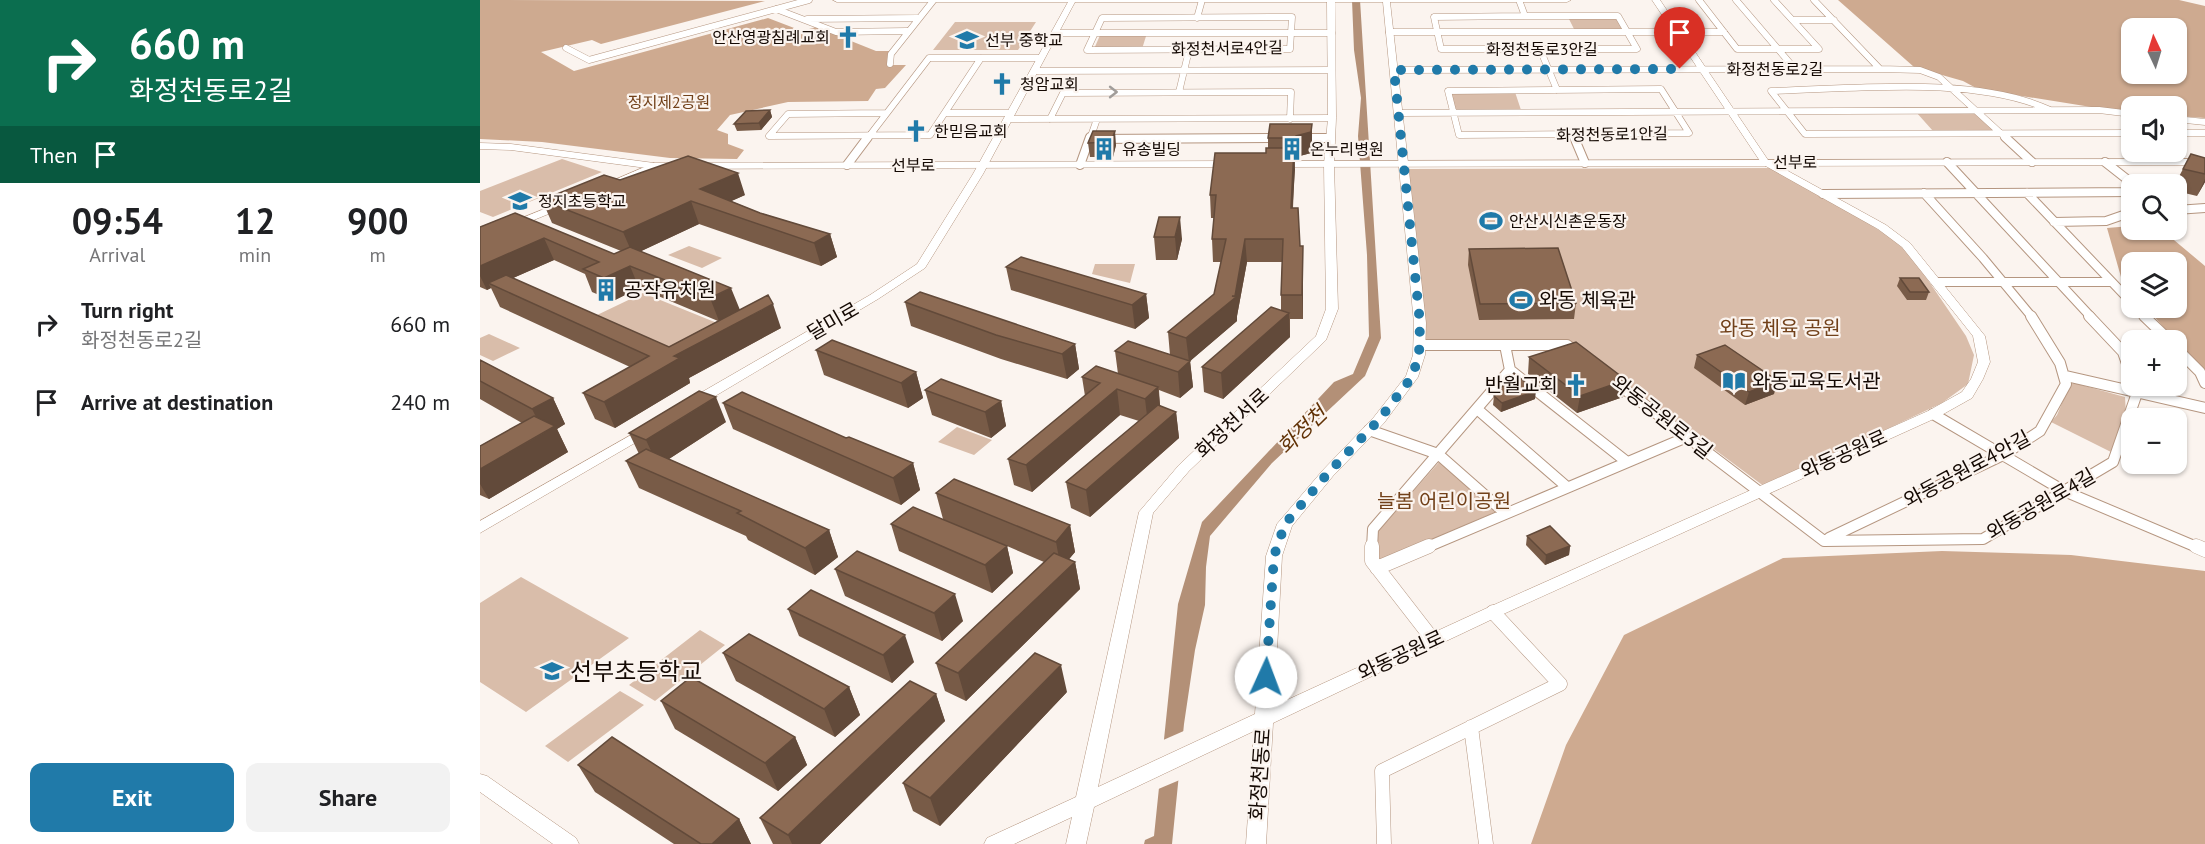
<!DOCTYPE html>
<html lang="en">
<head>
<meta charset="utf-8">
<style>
  body { margin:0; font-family:"PT Sans","Noto Sans KR",sans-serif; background:#f2f2f2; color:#202124; height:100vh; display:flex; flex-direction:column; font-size:22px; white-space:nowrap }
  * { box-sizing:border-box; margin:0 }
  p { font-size:20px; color:#757577 }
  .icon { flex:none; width:33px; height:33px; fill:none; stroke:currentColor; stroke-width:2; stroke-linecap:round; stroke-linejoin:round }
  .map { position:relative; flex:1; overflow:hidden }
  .panel { display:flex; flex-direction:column; background:#fff; width:480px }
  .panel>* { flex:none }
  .banner { background:#0b6e4f; color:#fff; overflow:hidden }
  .needle { width:39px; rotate:356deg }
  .buttons { position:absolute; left:1641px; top:18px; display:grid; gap:12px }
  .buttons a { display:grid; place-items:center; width:66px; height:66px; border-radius:12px; background:#fff; box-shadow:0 2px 4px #0004; font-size:30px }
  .pin { position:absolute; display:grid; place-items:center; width:51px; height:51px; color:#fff; margin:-62px -26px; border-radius:50% 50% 50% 0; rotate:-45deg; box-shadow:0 0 6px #0007 }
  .pin .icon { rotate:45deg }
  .me { position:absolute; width:66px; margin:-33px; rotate:2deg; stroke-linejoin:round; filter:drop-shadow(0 0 4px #0008) }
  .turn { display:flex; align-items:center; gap:21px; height:126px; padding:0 30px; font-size:27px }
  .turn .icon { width:78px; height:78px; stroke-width:2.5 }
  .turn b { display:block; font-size:42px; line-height:51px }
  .then { display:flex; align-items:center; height:57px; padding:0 30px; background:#0003; gap:12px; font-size:22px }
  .eta { display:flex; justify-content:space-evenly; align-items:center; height:102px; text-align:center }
  .eta b { font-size:36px; font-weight:600; line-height:42px }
  .button { display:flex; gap:12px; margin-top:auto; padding:12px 30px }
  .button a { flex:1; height:69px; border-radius:12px; background:#207aa9; color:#fff; font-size:24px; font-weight:600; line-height:69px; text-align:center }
  .button a+a { background:#f2f2f2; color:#202124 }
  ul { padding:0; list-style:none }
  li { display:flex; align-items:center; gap:18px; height:78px; padding:0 30px }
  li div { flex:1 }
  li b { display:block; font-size:22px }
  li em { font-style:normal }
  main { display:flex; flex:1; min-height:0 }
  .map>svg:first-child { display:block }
  .green { fill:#d9bdaa }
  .forest { fill:#ceaa90; fill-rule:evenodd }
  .water { fill:#b39077 }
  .pier { fill:#fbf4ef }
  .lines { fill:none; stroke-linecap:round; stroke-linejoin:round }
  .minor-far3-casing { stroke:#b59680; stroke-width:7 }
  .minor-far2-casing { stroke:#b59680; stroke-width:10 }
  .minor-far1-casing { stroke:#b59680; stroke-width:12 }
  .minor-casing { stroke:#b59680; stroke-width:15 }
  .tertiary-casing { stroke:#b59680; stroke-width:1 }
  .secondary-casing { stroke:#b59680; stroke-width:1 }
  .minor-far3 { stroke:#fff; stroke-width:6 }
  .minor-far2 { stroke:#fff; stroke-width:8 }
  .minor-far1 { stroke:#fff; stroke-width:10 }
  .minor { stroke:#fff; stroke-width:14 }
  .tertiary { fill:#fff; fill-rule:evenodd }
  .secondary { fill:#fff; fill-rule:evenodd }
  .wall { fill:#785b47; fill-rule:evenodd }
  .shaded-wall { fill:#624a3a }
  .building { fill:#8c6a53; stroke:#624a3a; stroke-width:1.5 }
  .oneway { stroke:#a19d9a }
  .route { stroke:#207aa9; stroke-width:10; stroke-dasharray:0 18 }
  .labels { text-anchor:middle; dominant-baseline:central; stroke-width:4.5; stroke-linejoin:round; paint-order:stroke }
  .far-poi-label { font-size:16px; fill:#140903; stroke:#fbf4ef; text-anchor:start }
  .far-street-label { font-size:16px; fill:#140903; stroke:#fbf4ef }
  .far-park-label { font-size:16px; fill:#72411a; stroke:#fbf4ef }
  .poi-label { font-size:20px; fill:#140903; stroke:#fbf4ef; text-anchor:start }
  .street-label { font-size:20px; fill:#140903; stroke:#fbf4ef }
  .park-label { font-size:20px; fill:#72411a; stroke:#fbf4ef }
  .water-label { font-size:21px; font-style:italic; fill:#613206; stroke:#fbf4ef }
  .near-poi-label { font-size:24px; fill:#140903; stroke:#fbf4ef; text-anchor:start }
</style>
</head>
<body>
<main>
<section class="panel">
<div class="banner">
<div class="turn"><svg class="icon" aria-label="right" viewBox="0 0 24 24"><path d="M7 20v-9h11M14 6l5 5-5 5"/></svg><div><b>660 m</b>화정천동로2길</div></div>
<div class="then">Then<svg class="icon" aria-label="arrive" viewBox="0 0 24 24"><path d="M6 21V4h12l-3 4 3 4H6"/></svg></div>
</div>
<div class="eta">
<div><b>09:54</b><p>Arrival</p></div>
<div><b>12</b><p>min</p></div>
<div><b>900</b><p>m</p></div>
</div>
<ul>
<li><svg class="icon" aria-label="right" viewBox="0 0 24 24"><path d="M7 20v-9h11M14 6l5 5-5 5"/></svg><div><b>Turn right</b><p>화정천동로2길</p></div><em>660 m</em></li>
<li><svg class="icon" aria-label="arrive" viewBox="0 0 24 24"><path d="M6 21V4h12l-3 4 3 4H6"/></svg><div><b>Arrive at destination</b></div><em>240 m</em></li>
</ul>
<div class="button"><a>Exit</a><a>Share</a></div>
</section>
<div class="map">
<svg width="1725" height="844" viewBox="0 0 1725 844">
  <rect width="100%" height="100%" fill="#fbf4ef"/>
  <path class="green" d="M1088 17H1137L1145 31H1095Z
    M475 22H556L538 50H453Z
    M621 33H667L662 49H614Z
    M1035 92 1041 110H976L971 94Z
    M1436 112 1495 113 1514 131H1453Z
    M82 159 122 172 13 217 0 212V191Z
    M1301 168 1413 239 1433 258 1486 336 1494 355 1488 384 1462 403 1285 487 1090 342 944 340 927 169Z
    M209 246 242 258 222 268 188 255Z
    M615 264H655L650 283 612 274Z
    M163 293 242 325 194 351 115 316Z
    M9 334 40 348 13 361 0 355V338Z
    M1594 383 1645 397 1647 432 1631 452 1571 422 1577 415 1590 384Z
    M477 427 512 440 494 455 458 442Z
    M961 460 1020 510 897 564 895 560 898 531Z
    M41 577 149 638 46 712 0 682V603Z
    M220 630 245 645 175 701 149 685Z
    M140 691 164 705 88 762 65 746Z"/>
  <path class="forest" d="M0 0 285 1 121 44 112 40 61 52 94 71 288 18 322 31 336 27 396 51H411L408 65H426L405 88 396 89 388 101 308 102 250 115 237 130 248 134V144L264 150 257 159 190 158 62 142 0 139Z
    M1358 0H1699L1725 6V118L1697 116 1696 106H1652L1651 112 1636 111 1498 89 1483 81 1434 67ZM1652 28H1696V74H1652Z
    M1651 226 1652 230H1682L1725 266V376L1667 308H1696V262H1652L1651 289 1641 277 1627 228Z
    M1462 551 1591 555 1725 571V844H1051L1086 745 1144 635 1303 558Z"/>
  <path class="water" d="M872 0H880L901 338 885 376 792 463 730 536 726 567 725 605 715 650 704 724 692 844H664L665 840 674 836 698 604 722 522 854 382 873 374 889 336 887 255 878 136 881 98 874 50Z"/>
  <path class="pier" d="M706 730 702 779 676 790 681 741Z"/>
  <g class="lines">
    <g class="minor-far3-casing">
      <path id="minor-far3" d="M1039 0 1045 16
        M1219 0 1257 49H1339L1294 0
        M1256 0 1315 69
        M296 9 356 32 427 31
        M1045 16H1138L1157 49H961L954 17Z
        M812 17 810 49 607 50 622 18Z
        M717 18 722 0
        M327 19 438 18
        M1313 20H1354
        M909 32H1244
        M575 33H852
        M86 48 109 60 329 0
        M1060 49 1077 90
        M410 64 411 54 453 1
        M1400 69 1440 70 1459 77 1527 139
        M913 70 1400 69 1334 0
        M554 71 852 70
        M1181 89 1209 133 979 135 968 91Z
        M699 92 709 50
        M1570 110C1495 75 1374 89 1291 91L1325 134 1652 133
        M465 113H531
        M918 113 1619 110 1652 114
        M528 119 852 118
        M570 119 583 93 811 92 810 119
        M1696 119 1725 122
        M1696 133H1725
        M1093 134 1095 139
        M289 136 450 135 501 58
        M289 136 308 114 406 113
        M820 138H850
        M387 139 449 58H561
        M610 139 617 119
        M622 139 801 138"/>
    </g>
    <g class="minor-far2-casing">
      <path id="minor-far2" d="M1094 137 1105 163
        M1525 137 1552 162
        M820 138H850
        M610 139 801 138
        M1467 162 1611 317
        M1625 162 1653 184
        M367 165 388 137
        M600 165 610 137
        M1444 193 1503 258 1552 317
        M1547 193 1652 303
        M1343 194 1652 192
        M1696 210 1725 208
        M1574 222 1626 221 1652 212
        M1456 282H1631
        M1656 308 1666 317"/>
    </g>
    <g class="minor-far1-casing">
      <path id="minor-far1" d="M1609 316 1643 352 1652 378
        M1664 316 1689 340
        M940 345H1087L1099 354
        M1696 348 1720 372 1725 383
        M1030 370 1147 462
        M1586 376 1725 408
        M1135 382 1344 541 1503 539 1633 462 1657 393 1654 386
        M997 409 1087 487
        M1453 414 1584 491 1719 548
        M889 430 958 454 1025 513
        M1349 538 1523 455 1560 431 1586 384 1580 363 1551 316
        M892 548 893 529 1030 370 1025 345
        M945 548 1207 437"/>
    </g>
    <g class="minor-casing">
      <path id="minor" d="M892 546V561L954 641
        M1716 546 1725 550
        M897 568 949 546
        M991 727 1006 844
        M904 844 902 771 1080 684 1013 612"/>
    </g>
    <g class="tertiary-casing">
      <path id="tertiary" d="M353 0H1091L1087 2H910L946 323 945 355 938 377 904 423 853 476 812 526 802 556 794 706 1007 608 1448 411 1482 392 1491 379 1498 362 1493 336 1422 247 1398 229 1282 164 1172 0H1180L1288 160 1406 225 1430 243 1505 336 1510 362 1503 379 1492 398 1458 417 1019 616 793 723 786 844H766L774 731 614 807 606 844H586L592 817 534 844H504L507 838 596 797 659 512 699 465 836 336 846 309 844 164 848 118 847 2H595L503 174 445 268 398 299 220 405H210L208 402 210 399 390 295 437 264 493 174 588 2H357ZM855 2H903L934 323 933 355 926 376 894 417 843 470 797 524 786 556 775 714 618 787 673 513 709 471 846 340 858 309 854 164 856 118Z
        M174 163 179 166 177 168 127 189 123 190 118 187Z
        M84 201 88 202V206L0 242V235Z
        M167 426 174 430 172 433 0 533V521Z
        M0 774 7 776 96 838 99 844H73L0 792Z"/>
    </g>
    <g class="secondary-casing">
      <path id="secondary" d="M0 143 31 144 174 163 753 161 758 164 753 167 174 169 31 150 0 149Z
        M1725 159V165L795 167 790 164 795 161Z"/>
    </g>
    <use href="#minor-far3" class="minor-far3"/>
    <use href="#minor-far2" class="minor-far2"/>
    <use href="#minor-far1" class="minor-far1"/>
    <use href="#minor" class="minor"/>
    <use href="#tertiary" class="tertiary"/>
    <use href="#secondary" class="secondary"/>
  </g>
  <path class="wall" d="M290 110 292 117 281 130 257 131 254 124Z
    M832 124V144L831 153 816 157V159H815L813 208 820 246 823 270V319H810V337L743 399 724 392 722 367 801 310V295L802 262H767L757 316V321L710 361 713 387 700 398 679 390 680 406 696 412 699 438 610 517 591 508 586 482 659 421 640 415 552 492 534 485 528 459 605 396 602 377 638 374 635 351 690 355 688 332 734 294 741 262H733L732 239 734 218H731L730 195 786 153 788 148V138Z
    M613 131 636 145 633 157H610L608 143Z
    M1725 158V182L1717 196 1696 191V184H1695L1703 169Z
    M140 180 265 195 251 201 280 213 350 234 357 257 341 266 219 224 161 251 260 310 301 328 209 378 210 383 135 428 115 419 103 393 150 367 20 307 11 288 7 290 0 287V227L35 213 134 254 141 251 72 223 62 200ZM74 260 105 274 112 292 133 301 159 288 238 321 189 347 33 278Z
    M679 217 702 239 697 260H676L674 237Z
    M989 249 1096 303 1094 319 999 320 988 265Z
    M526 267 666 294 669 318 655 329 531 290Z
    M1420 278 1449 292 1446 300H1427L1417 286Z
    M425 302 595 344 599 369 587 379 521 359 431 326Z
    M336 350 436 372 443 398 428 408 344 375Z
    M1217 355 1294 394 1265 405 1214 368Z
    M1049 357 1146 380 1143 397 1097 413 1048 374Z
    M0 360 73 398 85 424 77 429 88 452 9 499 0 495V446L42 423 0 399Z
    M445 390 521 401 526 426 511 438 452 415Z
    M1014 396 1055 399 1021 412 1013 405Z
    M243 403 366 438 433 463 440 490 421 505 253 429Z
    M246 422 189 459 349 530 358 557 335 575 268 540 266 536 159 488 146 461 159 454 149 433Z
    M456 493 590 525 595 552 589 559 595 562 600 589 486 701 465 691 456 663 564 562 527 546 533 573 512 593 419 551 411 524 463 519Z
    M1047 536 1090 546 1089 555 1065 565 1046 545Z
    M355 569 483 621 462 641 365 596Z
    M308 609 434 662 412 683 319 636Z
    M243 653 369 687 380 715 355 737 256 681Z
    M587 692 460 826 433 811 423 783Z
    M456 694 465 721 340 844H293L280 818Z
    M181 701 315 737 327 765 298 791 195 729Z
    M98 765 259 819 271 844H194L115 792Z"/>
  <path class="shaded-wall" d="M290 110 292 117 281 130 279 123Z
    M832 124V144L831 153 816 157V159V136Z
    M635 131 636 145 633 157 631 142Z
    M814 148 815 170 811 231V208Z
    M258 173 265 195 234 209 220 189Z
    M1725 179V182L1717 196Z
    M211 201 219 224 153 255 143 232Z
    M700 217 702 239 697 260 695 237Z
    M350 234 357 257 341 266 334 243Z
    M64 238 74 260 15 286 8 283 11 288 7 290 0 276V266Z
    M765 239 767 262 757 316V321L709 362 706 338 755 296Z
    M823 246V319L822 295Z
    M150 266 159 288 133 301 124 278Z
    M251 288 260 310 239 321 230 298Z
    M666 294 669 318 655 329 652 305Z
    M293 304 301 328 209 378 210 383 135 428 124 402 194 356Z
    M809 313 810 337 743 399 741 373Z
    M595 344 599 369 587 379 582 354Z
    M710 361 713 387 700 398 698 372Z
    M436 372 443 398 428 408 421 383Z
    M1146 380 1143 397 1097 413 1100 396Z
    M1298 381 1294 394 1265 405 1269 392Z
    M678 387 681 413 668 424 665 399Z
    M637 389 640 415 552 492 546 465Z
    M1056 391 1055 399 1021 412 1022 403Z
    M236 397 246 422 178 466 166 440Z
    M73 398 85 424 77 429 88 452 9 499 0 484V469L64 433 52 409Z
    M521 401 526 426 511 438 505 412Z
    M696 412 699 438 610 517 606 490Z
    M433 463 440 490 421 505 413 478Z
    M590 525 595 552 581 569 576 542Z
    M349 530 358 557 335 575 325 548Z
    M527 546 533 573 512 593 505 565Z
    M1090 546 1089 555 1065 565 1066 555Z
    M595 562 600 589 486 701 478 673Z
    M475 594 483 621 462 641 454 613Z
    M425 635 434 662 412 683 403 655Z
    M581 665 587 692 460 826 450 798Z
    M369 687 380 715 355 737 344 709Z
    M456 694 465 721 340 844H312L308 835Z
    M315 737 327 765 298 791 285 763Z
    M259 819 271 844H232Z"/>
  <path class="building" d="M290 110 279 123 254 124 266 111Z
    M790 124H832L831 132 816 136 815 138H788Z
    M613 131H635L631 142 608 143Z
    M786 148H814L811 208H818L820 246H823L822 295H801L803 239H765L755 296H752L756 297 706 338 688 332 734 294 746 239H732L736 195H730L735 153H786Z
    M1711 154 1725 158V174L1703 169Z
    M208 156 258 173 220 189 280 213 350 234 334 243 211 201 143 232 62 200 124 175 140 180Z
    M35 213 134 254 150 247 251 288 230 298 150 266 124 278 103 269 119 262 64 238 0 266V227Z
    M679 217H700L695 237H674Z
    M1078 248 1096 303 1000 304 989 249Z
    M541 257 666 294 652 305 526 267Z
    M26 275 189 347 288 295 293 304 194 356 200 358 124 402 103 393 169 356 8 283Z
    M1420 278H1439L1449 292H1430Z
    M440 292 595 344 582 354 516 335 425 302Z
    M791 307 809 313 741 373 722 367Z
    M352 340 436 372 421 383 336 350Z
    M648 341 710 361 698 372 635 351Z
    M1096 342 1146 380 1100 396 1049 357Z
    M1245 345 1298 381 1269 392 1217 355Z
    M0 360 73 398 52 409 0 381Z
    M616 366 678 387 665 399 637 389 546 465 528 459 620 383 602 377Z
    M1034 373 1056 391 1022 403 1014 396Z
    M461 379 521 401 505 412 445 390Z
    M219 391 236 397 166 440 149 433Z
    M262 392 366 438 369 437 433 463 413 478 243 403Z
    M678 405 696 412 606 490 586 482Z
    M54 416 75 426 0 469V446Z
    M166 449 349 530 325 548 257 513 261 511 146 461Z
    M474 479 590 525 576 542 456 493Z
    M433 507 527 546 505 565 411 524Z
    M1070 526 1090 546 1066 555 1047 536Z
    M377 551 475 594 454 613 355 569Z
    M574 553 595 562 478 673 456 663Z
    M331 590 425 635 403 655 308 609Z
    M269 634 369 687 344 709 243 653Z
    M555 653 581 665 450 798 423 783Z
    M211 677 315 737 285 763 181 701Z
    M430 681 456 694 308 835 280 818Z
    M132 737 259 819 232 844H221L98 765Z"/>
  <defs><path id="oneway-chevron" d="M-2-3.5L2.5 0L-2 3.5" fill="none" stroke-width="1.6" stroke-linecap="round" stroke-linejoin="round" transform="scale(1.5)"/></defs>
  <use class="oneway" href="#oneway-chevron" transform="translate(633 92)"/>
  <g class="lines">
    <path class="route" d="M786 677 794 556 805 524 848 473 899 420 932 377 939 355 940 323 914 70 1200 69"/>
  </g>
  <defs>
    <g id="church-bare" transform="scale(1.8)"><path d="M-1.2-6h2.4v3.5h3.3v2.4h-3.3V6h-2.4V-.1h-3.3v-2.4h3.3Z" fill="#207aa9" stroke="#fbf4ef" stroke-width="2.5" paint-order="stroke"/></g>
    <g id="school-bare" transform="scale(1.8)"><path d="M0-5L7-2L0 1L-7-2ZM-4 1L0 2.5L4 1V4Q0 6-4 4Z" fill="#207aa9" stroke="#fbf4ef" stroke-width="2.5" paint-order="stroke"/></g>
    <g id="building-bare" transform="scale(1.8)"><path d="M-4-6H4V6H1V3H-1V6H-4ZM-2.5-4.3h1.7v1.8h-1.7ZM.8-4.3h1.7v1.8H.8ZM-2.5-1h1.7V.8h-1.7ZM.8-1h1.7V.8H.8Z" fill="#207aa9" stroke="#fbf4ef" stroke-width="2.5" paint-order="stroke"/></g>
    <g id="stadium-bare" transform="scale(1.8)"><path d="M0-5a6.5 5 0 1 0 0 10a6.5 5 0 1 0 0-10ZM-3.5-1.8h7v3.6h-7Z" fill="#207aa9" stroke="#fbf4ef" stroke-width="2.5" paint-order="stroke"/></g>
    <g id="library-bare" transform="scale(1.8)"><path d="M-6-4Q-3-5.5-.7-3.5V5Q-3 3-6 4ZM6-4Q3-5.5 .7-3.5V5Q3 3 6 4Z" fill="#207aa9" stroke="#fbf4ef" stroke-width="2.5" paint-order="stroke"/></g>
  </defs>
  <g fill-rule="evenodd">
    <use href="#church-bare" x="368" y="37"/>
    <use href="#school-bare" x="487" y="40"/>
    <use href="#church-bare" x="522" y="84"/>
    <use href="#church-bare" x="436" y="131"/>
    <use href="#building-bare" x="624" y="149"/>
    <use href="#building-bare" x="812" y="149"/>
    <use href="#school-bare" x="40" y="201"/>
    <use href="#stadium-bare" x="1011" y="221"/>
    <use href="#building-bare" x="126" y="290"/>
    <use href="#stadium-bare" x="1041" y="300"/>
    <use href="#library-bare" x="1254" y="381"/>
    <use href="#church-bare" x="1096" y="385"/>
    <use href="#school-bare" x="72" y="671"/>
  </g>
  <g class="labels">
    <g class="far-poi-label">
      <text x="350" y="37" text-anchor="end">안산영광침례교회</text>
      <text x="505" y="40">선부 중학교</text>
      <text x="540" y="84">청암교회</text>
      <text x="454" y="131">한믿음교회</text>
      <text x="642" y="149">유송빌딩</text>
      <text x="830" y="149">온누리병원</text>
      <text x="58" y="201">정지초등학교</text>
      <text x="1029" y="221">안산시신촌운동장</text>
    </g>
    <g class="far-street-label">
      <text transform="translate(747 48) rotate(-1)">화정천서로4안길</text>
      <text x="1062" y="49">화정천동로3안길</text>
      <text x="1295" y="69">화정천동로2길</text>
      <text transform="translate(1132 134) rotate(-1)">화정천동로1안길</text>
      <text x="1315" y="162">선부로</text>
      <text x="433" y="165">선부로</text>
    </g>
    <g class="far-park-label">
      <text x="189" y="102">정지제2공원</text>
    </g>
    <g class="poi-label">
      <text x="144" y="290">공작유치원</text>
      <text x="1059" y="300">와동 체육관</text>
      <text x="1272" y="381">와동교육도서관</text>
      <text x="1078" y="385" text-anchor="end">반월교회</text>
    </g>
    <g class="street-label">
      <text transform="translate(353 321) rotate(-30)">달미로</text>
      <text transform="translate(1182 417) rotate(38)">와동공원로3길</text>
      <text transform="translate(752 423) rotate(-43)">화정천서로</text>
      <text transform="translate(1364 454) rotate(-24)">와동공원로</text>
      <text transform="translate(1487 469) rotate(-28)">와동공원로4안길</text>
      <text transform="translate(1561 504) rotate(-30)">와동공원로4길</text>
      <text transform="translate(921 655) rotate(-25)">와동공원로</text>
      <text transform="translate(780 774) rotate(-86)">화정천동로</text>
    </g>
    <g class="park-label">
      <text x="1300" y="328">와동 체육 공원</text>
      <text x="964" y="501">늘봄 어린이공원</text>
    </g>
    <g class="water-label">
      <text transform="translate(822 430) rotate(-44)">화정천</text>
    </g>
    <g class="near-poi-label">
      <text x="90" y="671">선부초등학교</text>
    </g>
  </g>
</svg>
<div class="buttons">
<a><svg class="needle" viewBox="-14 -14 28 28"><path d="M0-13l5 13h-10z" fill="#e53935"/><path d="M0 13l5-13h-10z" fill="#757577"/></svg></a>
<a><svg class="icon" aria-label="sound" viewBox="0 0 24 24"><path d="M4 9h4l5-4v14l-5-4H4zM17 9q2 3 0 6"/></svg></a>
<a><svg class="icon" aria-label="search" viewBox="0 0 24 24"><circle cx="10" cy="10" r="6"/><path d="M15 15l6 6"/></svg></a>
<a><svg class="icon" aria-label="layers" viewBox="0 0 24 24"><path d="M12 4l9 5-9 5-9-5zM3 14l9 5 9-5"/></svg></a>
<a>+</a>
<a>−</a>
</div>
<div class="pin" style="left:1200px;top:69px;background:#d93025"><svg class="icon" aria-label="arrive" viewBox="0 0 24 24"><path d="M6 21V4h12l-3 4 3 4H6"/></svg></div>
<svg class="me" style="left:786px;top:677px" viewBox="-20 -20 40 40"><circle r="19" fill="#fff"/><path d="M0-13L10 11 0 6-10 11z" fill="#207aa9"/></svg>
</div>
</main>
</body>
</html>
